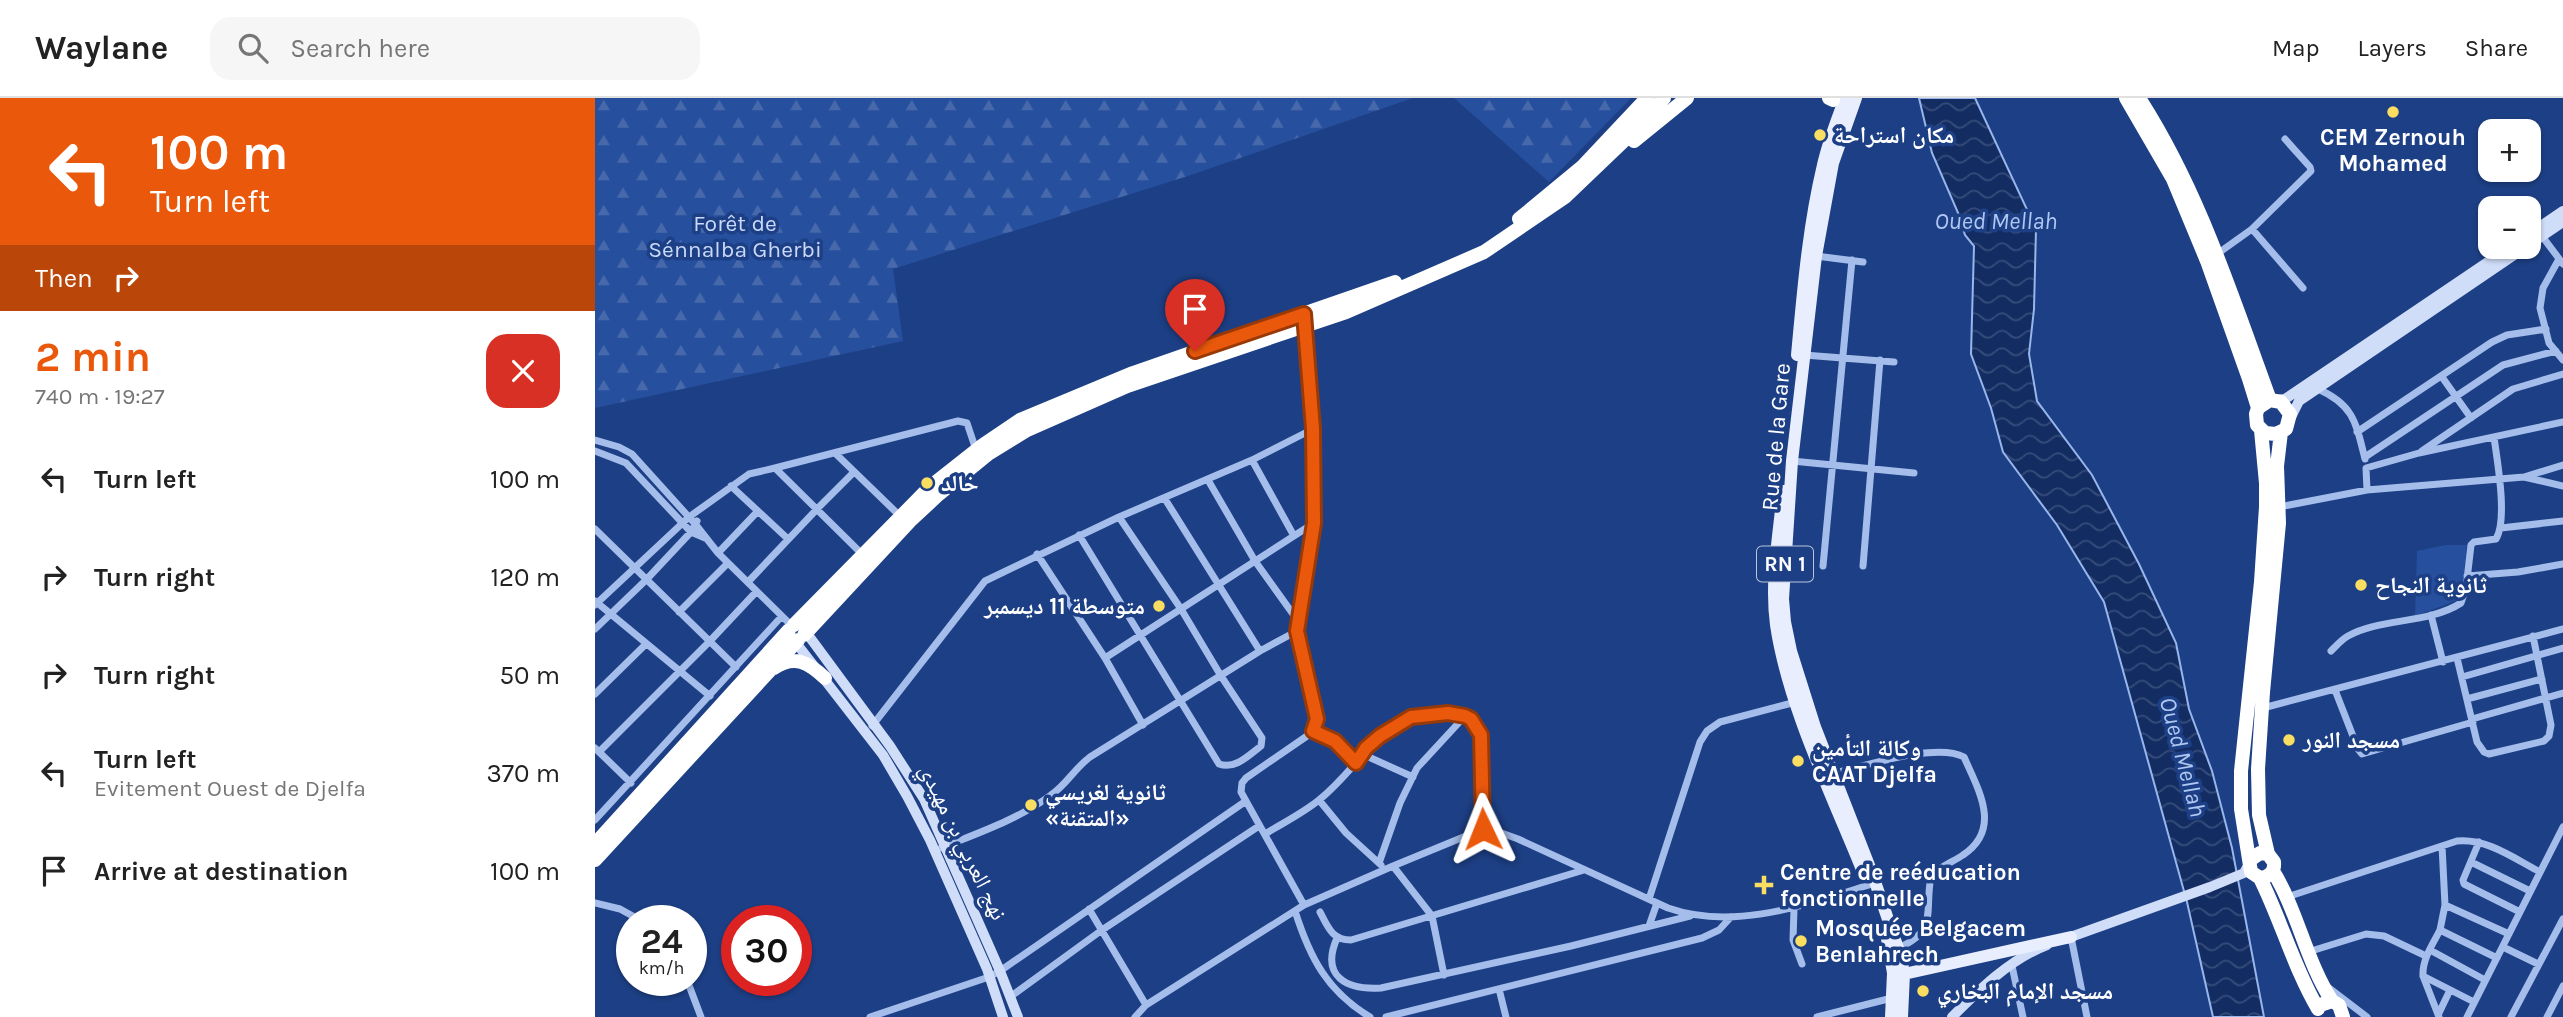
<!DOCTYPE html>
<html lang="en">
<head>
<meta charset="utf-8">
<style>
  body { margin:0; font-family:Karla,"Noto Naskh Arabic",sans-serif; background:#f6f6f6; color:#222; height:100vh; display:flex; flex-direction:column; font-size:26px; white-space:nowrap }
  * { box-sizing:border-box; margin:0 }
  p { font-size:23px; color:#767676 }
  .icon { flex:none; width:38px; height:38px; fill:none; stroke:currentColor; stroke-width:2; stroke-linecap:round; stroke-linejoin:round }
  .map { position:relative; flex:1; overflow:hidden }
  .panel { display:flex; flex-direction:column; background:#fff; width:595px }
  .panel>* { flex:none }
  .banner { background:#ea580c; color:#fff; overflow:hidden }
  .buttons { position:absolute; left:1883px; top:21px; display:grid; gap:14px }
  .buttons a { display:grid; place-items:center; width:63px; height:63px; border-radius:14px; background:#fff; box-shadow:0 2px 5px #0004; font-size:35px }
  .speed { position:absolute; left:21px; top:807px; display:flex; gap:14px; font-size:35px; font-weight:700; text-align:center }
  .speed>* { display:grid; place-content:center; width:91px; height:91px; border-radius:50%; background:#fff; box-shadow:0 2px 5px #0004; line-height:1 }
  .speed small { font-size:18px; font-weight:400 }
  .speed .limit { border:10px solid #d22; background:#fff; color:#111 }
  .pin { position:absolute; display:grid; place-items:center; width:60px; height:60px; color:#fff; margin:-72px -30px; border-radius:50% 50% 50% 0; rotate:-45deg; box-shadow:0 0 7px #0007 }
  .pin .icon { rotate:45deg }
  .me { position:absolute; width:77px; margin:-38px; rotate:358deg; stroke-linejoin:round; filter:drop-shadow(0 0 5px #0008) }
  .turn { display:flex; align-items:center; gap:24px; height:147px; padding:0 35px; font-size:32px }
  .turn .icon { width:91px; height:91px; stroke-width:2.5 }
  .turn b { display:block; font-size:49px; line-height:60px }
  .then { display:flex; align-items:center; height:66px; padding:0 35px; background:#0003; gap:14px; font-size:26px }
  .round { display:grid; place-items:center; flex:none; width:74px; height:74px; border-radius:21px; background:#f6f6f6 }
  .summary { display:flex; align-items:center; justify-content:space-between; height:119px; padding:0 35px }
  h1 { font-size:42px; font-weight:700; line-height:52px; color:#ea580c }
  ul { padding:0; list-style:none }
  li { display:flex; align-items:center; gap:21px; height:98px; padding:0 35px }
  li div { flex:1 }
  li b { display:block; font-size:26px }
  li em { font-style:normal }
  header { display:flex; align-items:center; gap:42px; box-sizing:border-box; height:98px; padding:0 35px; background:#fff; border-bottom:2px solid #e0e0e0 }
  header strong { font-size:33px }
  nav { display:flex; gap:38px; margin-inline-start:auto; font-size:24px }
  .search { width:490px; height:63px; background:#f6f6f6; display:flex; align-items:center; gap:18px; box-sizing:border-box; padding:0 24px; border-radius:21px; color:#767676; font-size:26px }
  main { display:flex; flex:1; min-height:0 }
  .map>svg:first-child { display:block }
  .forest { fill:url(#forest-firs) }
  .pitch { fill:#264f9d }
  .water { fill:url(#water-waves); stroke:#97b6ec; stroke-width:2 }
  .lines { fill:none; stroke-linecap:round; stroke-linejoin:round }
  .street { stroke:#a4bdea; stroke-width:7 }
  .secondary { stroke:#d0ddf8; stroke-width:10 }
  .primary { stroke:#e8eefe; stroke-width:12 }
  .highway { stroke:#fff; stroke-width:14 }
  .route-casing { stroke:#983908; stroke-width:18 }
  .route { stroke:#ea580c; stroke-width:12 }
  .poi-dot { fill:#fade62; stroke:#1d3f85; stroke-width:2.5 }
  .labels { text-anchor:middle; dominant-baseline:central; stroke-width:7; stroke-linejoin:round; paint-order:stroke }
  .shield { fill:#1d3f85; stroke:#bbc5da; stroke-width:2 }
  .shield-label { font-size:21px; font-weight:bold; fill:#fff }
  .poi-label { font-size:23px; font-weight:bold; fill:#fff; stroke:#1d3f85; text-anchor:start }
  .park-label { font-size:23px; fill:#c9d9f8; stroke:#1d3f85 }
  .street-label { font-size:23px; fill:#fff; stroke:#1d3f85 }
  .water-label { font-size:24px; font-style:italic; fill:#b0c7f2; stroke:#1d3f85 }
</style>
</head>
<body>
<header>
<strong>Waylane</strong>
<div class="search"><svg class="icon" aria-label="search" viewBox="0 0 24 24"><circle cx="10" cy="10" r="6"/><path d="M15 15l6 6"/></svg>Search here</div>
<nav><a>Map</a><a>Layers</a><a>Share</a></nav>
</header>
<main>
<section class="panel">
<div class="banner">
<div class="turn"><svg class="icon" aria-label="left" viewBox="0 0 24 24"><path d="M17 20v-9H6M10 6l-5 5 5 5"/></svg><div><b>100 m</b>Turn left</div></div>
<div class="then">Then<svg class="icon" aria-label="right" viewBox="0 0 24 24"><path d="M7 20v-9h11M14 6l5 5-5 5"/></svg></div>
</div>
<div class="summary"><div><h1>2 min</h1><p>740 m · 19:27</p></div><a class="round" style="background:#d93025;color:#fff"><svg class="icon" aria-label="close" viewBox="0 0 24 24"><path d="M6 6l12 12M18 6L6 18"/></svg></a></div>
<ul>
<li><svg class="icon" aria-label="left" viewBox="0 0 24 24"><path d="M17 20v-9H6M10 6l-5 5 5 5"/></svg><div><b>Turn left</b></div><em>100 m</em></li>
<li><svg class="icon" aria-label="right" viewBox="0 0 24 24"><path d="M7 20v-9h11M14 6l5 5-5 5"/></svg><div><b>Turn right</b></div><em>120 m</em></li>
<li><svg class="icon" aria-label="right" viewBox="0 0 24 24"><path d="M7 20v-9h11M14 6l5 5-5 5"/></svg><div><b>Turn right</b></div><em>50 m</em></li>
<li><svg class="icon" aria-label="left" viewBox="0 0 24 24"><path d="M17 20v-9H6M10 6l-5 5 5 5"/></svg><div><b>Turn left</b><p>Evitement Ouest de Djelfa</p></div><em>370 m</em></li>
<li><svg class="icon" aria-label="arrive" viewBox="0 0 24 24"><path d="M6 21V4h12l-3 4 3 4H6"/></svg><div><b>Arrive at destination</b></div><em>100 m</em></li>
</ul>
</section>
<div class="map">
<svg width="1968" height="919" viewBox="0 0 1968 919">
  <defs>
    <pattern id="forest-firs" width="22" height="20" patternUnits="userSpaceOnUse" patternTransform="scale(1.75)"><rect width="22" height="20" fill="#264f9d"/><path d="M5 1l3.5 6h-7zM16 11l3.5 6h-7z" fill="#4769ac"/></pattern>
    <pattern id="water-waves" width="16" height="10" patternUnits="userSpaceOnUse" patternTransform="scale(1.75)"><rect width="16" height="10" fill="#132d63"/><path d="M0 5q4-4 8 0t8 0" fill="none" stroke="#364c7a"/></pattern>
  </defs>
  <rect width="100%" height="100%" fill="#1d3f85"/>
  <path class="forest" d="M0 0H818L596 77 298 171 308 243 0 310Z
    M859 0H1036L954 84Z"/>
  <path class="pitch" d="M1850 447H1872L1866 501 1820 518 1822 453Z"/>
  <path class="water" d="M1324 0H1380L1441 131 1439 211 1434 256 1442 303 1497 377 1544 466 1581 545 1594 611 1617 673 1637 750 1669 919H1618L1592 804 1509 504 1462 427 1408 354 1396 310 1376 256 1379 148 1370 137 1364 117 1337 55Z"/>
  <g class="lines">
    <path class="street" d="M1657 131 1708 190
      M1947 138 1968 166
      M1622 156 1657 131 1716 73 1715 69 1690 41
      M1221 158 1268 164
      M1964 161 1948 190 1945 210 1954 245 1968 262
      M1209 257 1299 264
      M1847 279 1876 320
      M1723 291C1759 307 1761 325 1770 361
      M1762 334 1897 244 1912 237 1951 231
      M0 342 24 349 37 356 101 427 123 455 197 528
      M0 353 31 365 96 434 110 440
      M1827 353 1918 291 1968 276
      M241 356 305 418
      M1770 359 1908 267 1961 253
      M657 362 699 438
      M1197 363 1319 375
      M1929 379 1968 388
      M613 382 660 463 703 523
      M136 388 193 441
      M1772 392 1771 370 1824 355 1968 324
      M570 401 665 553
      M1684 409 1772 392 1929 379 1968 367
      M1906 430 1968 423
      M0 431 141 569
      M484 437 624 666C640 672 654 657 666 648L667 640 626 578 586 511 524 419
      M123 455 163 413
      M442 456 510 560 548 627
      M268 457 180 370 363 323 372 325 381 352
      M1228 468 1257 162
      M1268 468 1285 262
      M1872 478 1923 474 1968 466
      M153 484 222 411 258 375
      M0 503 115 598
      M0 507 94 419 154 376 180 370
      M84 514 133 465
      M1836 517 1848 564
      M0 531 51 482 96 434 102 423
      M1736 553C1741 548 1746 542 1753 538 1784 520 1834 526 1866 505L1871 490 1876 447 1879 444 1901 441C1913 421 1902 362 1899 339
      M510 560 719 425
      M1862 560 1882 644 1889 654 1894 656 1949 643 1954 638 1956 627 1938 538
      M1867 579 1968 550
      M1740 592 1763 651 1767 656 1878 624
      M0 596 51 546
      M1872 601 1947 581
      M1668 610 1968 531
      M1877 621 1968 595
      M277 628 390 483 524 419 657 362 718 331
      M718 633 741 644 760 665
      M0 650 36 685
      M4 654 114 544 161 494
      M767 656 818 679
      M1239 675C1271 668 1341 644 1369 659 1384 693 1407 731 1368 757 1358 764 1343 769 1336 779 1329 812 1344 833 1303 850
      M724 702 751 735 786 767
      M0 722 187 518
      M670 736C688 725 708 715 724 702 770 665 780 620 846 615 862 614 875 616 883 630 891 644 888 711 888 731
      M1884 744 1868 782 1869 786 1925 814
      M1847 748 1850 807 1845 832 1902 860
      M346 750C383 735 424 721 456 697 471 687 480 670 495 659L665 553 702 533
      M1876 764 1935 793
      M784 765 805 705 822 670 870 618
      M798 768 837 818 849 877
      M1692 799 1862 743C1892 740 1920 761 1945 774
      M1054 801 1105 644 1112 633 1125 624 1201 604
      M0 805 25 811 45 822
      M709 807 646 694 647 685 651 680 712 638 722 627 702 533 719 425 718 331 711 225
      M1850 807 1914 836
      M494 811 551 907
      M1199 811 1198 842 1207 866
      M700 813C715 860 732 893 775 919
      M725 814C733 829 737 842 756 842L989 772
      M1054 828 1062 805
      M1476 839 1492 919
      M742 840C725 879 752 892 786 890L976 848 1095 818
      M1908 849 1943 866
      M1835 852 1890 882
      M1713 854 1771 836 1789 838 1831 858
      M1417 868 1428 919
      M1828 878 1879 904
      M92 882 106 919
      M1734 890 1772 919
      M904 891 911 919
      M415 899 507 832 664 728
      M1844 915 1855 892
      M275 919 394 879 405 873 651 703
      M540 919 551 907 709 807 798 768 888 731 901 733 923 741 1073 810C1139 833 1210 807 1274 787
      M791 919 1107 840 1124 832 1136 819
      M1222 919 1297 900
      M1844 919 1828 878C1827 861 1838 846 1845 832
      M1872 919 1968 729
      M1916 919 1968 821
      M1952 919 1968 888"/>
    <path class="secondary" d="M1934 136 1968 113
      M1934 147 1968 124
      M1681 302 1690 301 1915 149
      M1695 321 1704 303 1931 149
      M208 530 295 648 329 701 405 873 423 919
      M198 541 288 657 312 698 335 742 392 871 408 919
      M1470 841 1615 789 1649 775 1654 766
      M1357 919C1384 892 1415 861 1452 847"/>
    <path class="primary" d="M1261 0 1238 65 1221 158 1197 363 1188 501 1190 524 1196 553 1220 629 1277 775 1306 859 1309 876 1307 919
      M1202 257C1208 193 1213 130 1228 67 1233 44 1242 22 1250 0
      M1188 393C1184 437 1175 483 1181 527 1193 609 1239 701 1270 779
      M1291 835 1298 875 1296 919
      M1309 876 1476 839"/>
    <path class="highway" d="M1234 0 1238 2
      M1531 0 1578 81 1612 163 1654 281 1663 310 1661 316 1662 327 1670 335 1681 336 1691 331 1695 316 1686 304 1675 302 1663 310
      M1544 0C1604 93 1637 199 1675 302
      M1039 43 1092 0
      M924 121 987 69 1052 0
      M199 527 336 388 388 347 425 322 538 275 800 184
      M209 537 315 423 344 396 393 356 432 332 532 288 751 214 889 154 970 99 1038 34 1069 0
      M179 570C200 556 214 565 230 580
      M0 746 194 532
      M1673 756 1664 717 1663 671 1668 594 1684 425 1682 368 1686 334
      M0 762 203 542
      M1655 762 1665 755 1673 756 1679 764C1680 773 1675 779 1665 780L1656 774 1646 711V673L1666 484 1671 409V385L1666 332
      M1678 773C1703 814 1711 863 1737 903
      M1665 780C1686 822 1699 870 1723 911
      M1728 906 1737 903 1744 907 1748 919"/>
  </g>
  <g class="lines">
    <g class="route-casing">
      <path id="route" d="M600 253 709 216 718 331 719 425 702 533 722 621 718 633 740 643 761 665 771 650 785 638 816 619 853 615 870 618 876 621 886 637 888 731"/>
    </g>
    <use href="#route" class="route"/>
  </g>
  <g class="poi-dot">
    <circle cx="1798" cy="14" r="7"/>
    <circle cx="1225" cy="37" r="7"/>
    <circle cx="332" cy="385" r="7"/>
    <circle cx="1766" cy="487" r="7"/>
    <circle cx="564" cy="508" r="7"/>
    <circle cx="1694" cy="642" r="7"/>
    <circle cx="1203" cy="663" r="7"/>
    <circle cx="436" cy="707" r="7"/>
    <path d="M1165.5 776.5h7v7h7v7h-7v7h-7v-7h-7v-7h7z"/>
    <circle cx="1206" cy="843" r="7"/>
    <circle cx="1328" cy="893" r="7"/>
  </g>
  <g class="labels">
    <rect class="shield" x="1162" y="448.5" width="56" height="35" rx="5"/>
    <g class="shield-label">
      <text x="1190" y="466">RN 1</text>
    </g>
    <g class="poi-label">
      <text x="1239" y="37">مكان استراحة</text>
      <text x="1798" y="39" text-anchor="middle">CEM Zernouh<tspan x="1798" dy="26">Mohamed</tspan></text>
      <text x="346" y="385">خالد</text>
      <text x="1780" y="487">ثانوية النجاح</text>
      <text x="550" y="508" text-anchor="end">متوسطة 11 ديسمبر</text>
      <text x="1708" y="642">مسجد النور</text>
      <text x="1217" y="650">وكالة التأمين<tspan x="1217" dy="26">CAAT Djelfa</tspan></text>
      <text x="450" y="694">ثانوية لغريسي<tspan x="450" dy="26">«المتقنة»</tspan></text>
      <text x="1185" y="774">Centre de reéducation<tspan x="1185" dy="26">fonctionnelle</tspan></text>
      <text x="1220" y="830">Mosquée Belgacem<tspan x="1220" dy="26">Benlahrech</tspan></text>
      <text x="1342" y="893">مسجد الإمام البخاري</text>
    </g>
    <g class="park-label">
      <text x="140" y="125">Forêt de<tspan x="140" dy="26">Sénnalba Gherbi</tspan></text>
    </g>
    <g class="street-label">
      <text transform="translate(1181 339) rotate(-85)">Rue de la Gare</text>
      <text transform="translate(368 744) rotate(64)">نهج العربي بن مهيدي</text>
    </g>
    <g class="water-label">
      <text x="1401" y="123">Oued Mellah</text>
      <text transform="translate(1588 659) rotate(75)">Oued Mellah</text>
    </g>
  </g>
</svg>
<div class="buttons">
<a>+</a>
<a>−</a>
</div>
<div class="speed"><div>24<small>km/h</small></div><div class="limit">30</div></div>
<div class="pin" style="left:600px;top:253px;background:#d93025"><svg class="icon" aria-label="arrive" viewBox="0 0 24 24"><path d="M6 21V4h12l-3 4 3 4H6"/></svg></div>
<svg class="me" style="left:888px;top:731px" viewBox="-20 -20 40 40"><path d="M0-17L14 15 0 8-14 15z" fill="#ea580c" stroke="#fff" stroke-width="4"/></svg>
</div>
</main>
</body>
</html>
